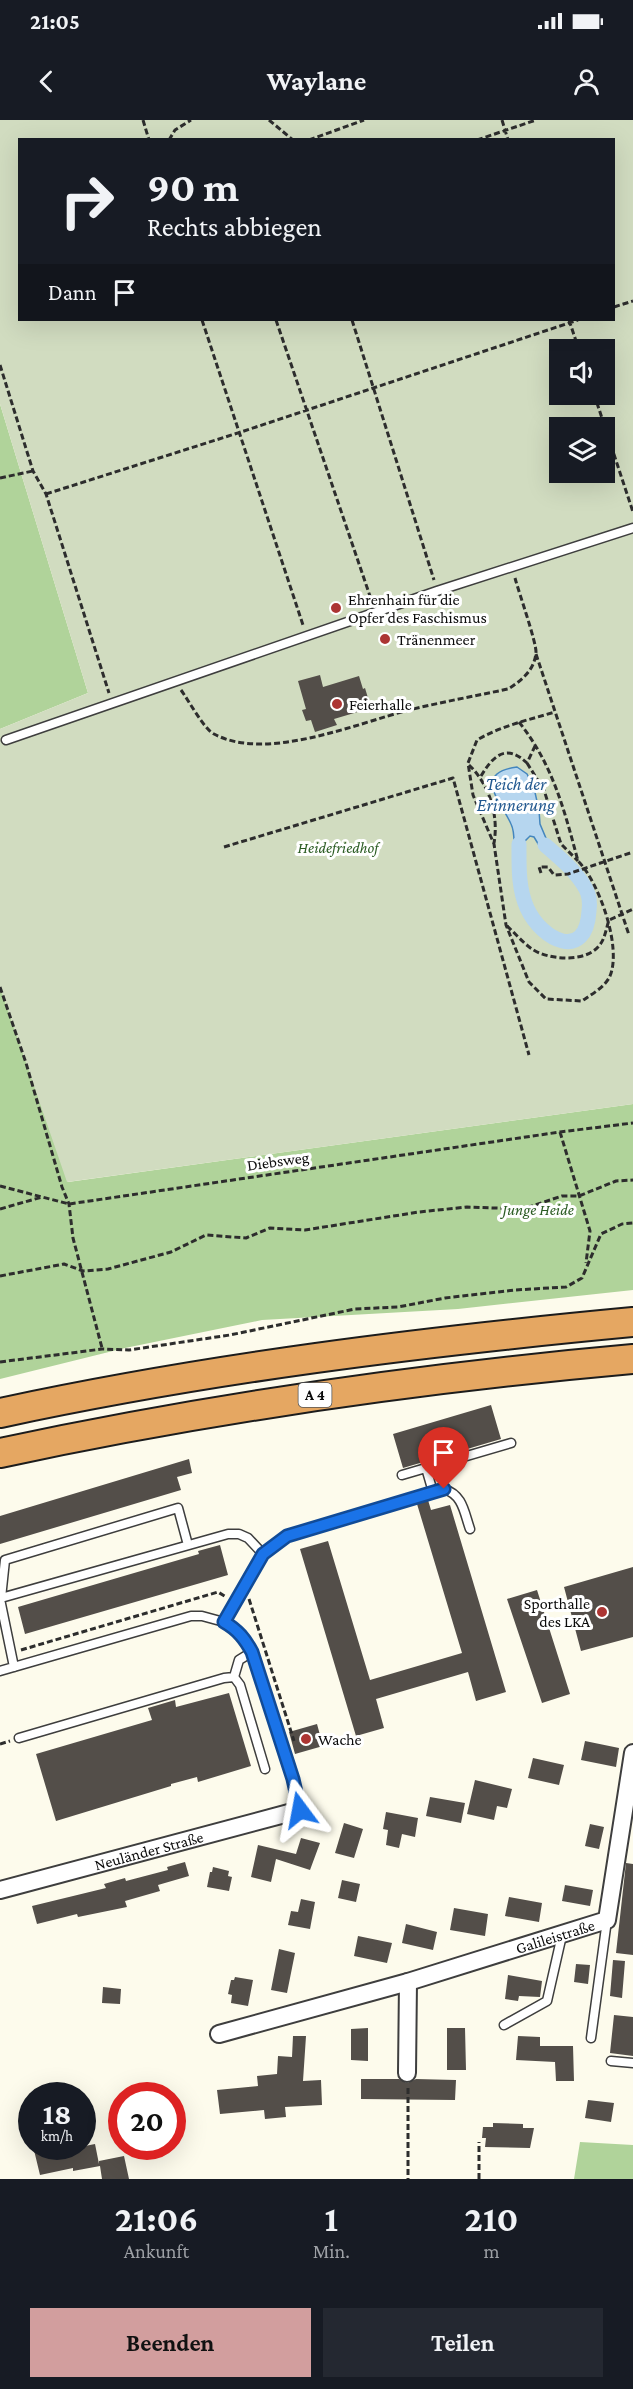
<!DOCTYPE html>
<html lang="de">
<head>
<meta charset="utf-8">
<style>
  body { margin:0; font-family:"Crimson Pro",serif; background:#242831; color:#f1f3f6; height:100vh; display:flex; flex-direction:column; font-size:22px; white-space:nowrap }
  * { box-sizing:border-box; margin:0 }
  p { font-size:20px; color:#9ea1a6 }
  .icon { flex:none; width:33px; height:33px; fill:none; stroke:currentColor; stroke-width:2; stroke-linecap:round; stroke-linejoin:round }
  .map { position:relative; height:2059px; overflow:hidden }
  .drawer { display:flex; flex-direction:column; background:#171b24; flex:1 }
  .drawer>* { flex:none }
  .guide { position:absolute; left:18px; top:18px; width:597px; height:183px; border-radius:0px; box-shadow:0 6px 24px #0002; background:#171b24; color:#f1f3f6; overflow:hidden }
  .tools { position:absolute; left:549px; top:219px; display:grid; gap:12px }
  .tools a { display:grid; place-items:center; width:66px; height:66px; border-radius:0px; background:#171b24; box-shadow:0 6px 24px #0002; font-size:30px }
  .speed { position:absolute; left:18px; top:1962px; display:flex; gap:12px; font-size:30px; font-weight:700; text-align:center }
  .speed>* { display:grid; place-content:center; width:78px; height:78px; border-radius:50%; background:#171b24; box-shadow:0 6px 24px #0002; line-height:1 }
  .speed small { font-size:15px; font-weight:400 }
  .speed .limit { border:9px solid #d22; background:#fff; color:#111 }
  .pin { position:absolute; display:grid; place-items:center; width:51px; height:51px; color:#fff; margin:-62px -26px; border-radius:50% 50% 50% 0; rotate:-45deg; box-shadow:0 0 6px #0007 }
  .pin .icon { rotate:45deg }
  .me { position:absolute; width:66px; margin:-33px; rotate:347deg; stroke-linejoin:round; filter:drop-shadow(0 0 4px #0008) }
  .turn { display:flex; align-items:center; gap:21px; height:126px; padding:0 30px; font-size:27px }
  .turn .icon { width:78px; height:78px; stroke-width:2.5 }
  .turn b { display:block; font-size:42px; line-height:51px }
  .then { display:flex; align-items:center; height:57px; padding:0 30px; background:#0003; gap:12px; font-size:22px }
  .eta { display:flex; justify-content:space-evenly; align-items:center; height:102px; text-align:center }
  .eta b { font-size:36px; font-weight:700; line-height:42px }
  .button { display:flex; gap:12px; margin-top:auto; padding:12px 30px }
  .button a { flex:1; height:69px; border-radius:0px; background:#d29e9e; color:#111; font-size:24px; font-weight:700; line-height:69px; text-align:center }
  .button a+a { background:#242831; color:#f1f3f6 }
  .status { display:flex; justify-content:space-between; align-items:center; height:42px; padding:0 30px; background:#171b24; direction:ltr }
  .status svg { height:16px; fill:currentColor }
  header { display:flex; justify-content:space-between; align-items:center; height:78px; padding:0 30px; background:#171b24; font-size:27px; font-weight:700 }
  .map>svg:first-child { display:block }
  .forest { fill:#b0d39a }
  .cemetery { fill:#d1dcc0; fill-rule:evenodd }
  .water { fill:#b6d6ef; stroke:#4486be; stroke-width:1.5 }
  .lines { fill:none; stroke-linecap:round; stroke-linejoin:round }
  .canal { stroke:#b6d6ef; stroke-width:15 }
  .building { fill:#534e49 }
  .lane-casing { stroke:#3e3e3e; stroke-width:11 }
  .street-casing { stroke:#3e3e3e; stroke-width:20 }
  .highway-casing { stroke:#1c1c1c; stroke-width:32 }
  .path { stroke:#2d2d2d; stroke-width:3; stroke-dasharray:6 3; stroke-linecap:butt }
  .lane { stroke:#fff; stroke-width:8 }
  .street { stroke:#fff; stroke-width:16 }
  .highway { stroke:#e5a762; stroke-width:28 }
  .route-casing { stroke:#114b97; stroke-width:15 }
  .route { stroke:#1a73e8; stroke-width:10 }
  .poi-dot { fill:#ac3533; stroke:#fff; stroke-width:2 }
  .labels { text-anchor:middle; dominant-baseline:central; stroke-width:6; stroke-linejoin:round; paint-order:stroke }
  .shield { fill:#fff; stroke:#545454; stroke-width:1.5 }
  .shield-label { font-size:15px; font-weight:bold; fill:#0b0b0b }
  .poi-label { font-size:16px; fill:#0b0b0b; stroke:#fff; text-anchor:start }
  .park-label { font-size:16px; font-style:italic; fill:#2b5c23; stroke:#fff }
  .street-label { font-size:16px; fill:#0b0b0b; stroke:#fff }
  .water-label { font-size:18px; font-style:italic; fill:#22588f; stroke:#fff }
</style>
</head>
<body>
<div class="status"><b>21:05</b><svg viewBox="0 0 49 12"><path d="M0 12V9h3v3zM5 12V6h3v6zM10 12V3h3v9zM15 12V0h3v12zM26 1h20v11H26zM47 4h2v5h-2z"/></svg></div>
<header><svg class="icon" aria-label="back" viewBox="0 0 24 24"><path d="M15 5l-7 7 7 7"/></svg>Waylane<svg class="icon" aria-label="person" viewBox="0 0 24 24"><circle cx="12" cy="8" r="4"/><path d="M4 21q1-7 8-7t8 7"/></svg></header>
<div class="map">
<svg width="633" height="2059" viewBox="0 0 633 2059">
  <rect width="100%" height="100%" fill="#fdfbec"/>
  <path class="forest" d="M0 284 88 573 0 609Z
    M0 867 68 1062 633 984V1170L458 1189 262 1200 125 1228 0 1259Z
    M580 2022 633 2025V2059H574Z"/>
  <path class="cemetery" d="M0 0H633V984L67 1062 0 867V609L88 573 0 284ZM20 20H614V200H20ZM560 230H604V274H560ZM560 308H604V352H560Z"/>
  <path class="water" d="M517 647 527 654 534 668 539 690 540 704 548 723 540 727 534 717 530 716 524 722 514 723C514 717 514 710 511 704 502 683 471 653 517 647Z"/>
  <g class="lines">
    <path class="canal" d="M519 724C519 745 518 768 527 788 542 821 586 842 589 791 590 784 589 775 586 769 576 751 560 738 545 725"/>
  </g>
  <path class="building" d="M320 555 323 567 359 556 363 569 365 568 371 588 334 599 337 605 315 612 311 600 306 601 302 590 306 589 298 561Z
    M491 1285 501 1319 403 1348 393 1314Z
    M189 1339 192 1353 177 1357 181 1370 0 1424V1396Z
    M428 1380 431 1390 450 1385 506 1572 476 1581 468 1552 376 1579 384 1608 356 1616 300 1429 328 1421 370 1560 462 1533 417 1384Z
    M220 1425 228 1455 25 1514 18 1487 199 1434 198 1431Z
    M633 1447V1517L581 1531 564 1467Z
    M537 1470 570 1574 542 1583 507 1479Z
    M229 1573 251 1646 198 1662 197 1657 171 1664V1666L56 1701 36 1634 152 1600 148 1588 175 1580 176 1587Z
    M317 1604 323 1626 295 1634 289 1612Z
    M585 1621 619 1628 616 1647 581 1640Z
    M533 1638 564 1645 559 1665 528 1658Z
    M475 1660 512 1669 507 1688 497 1686 494 1700 467 1694Z
    M430 1677 465 1683 461 1703 426 1696Z
    M386 1692 418 1698 415 1717 402 1714 399 1728 386 1725 388 1710 383 1709Z
    M344 1703 363 1709 354 1738 335 1733Z
    M590 1704 604 1707 599 1729 585 1726Z
    M301 1718 320 1723 310 1750 276 1739 271 1762 251 1757 258 1725 296 1734Z
    M185 1742 189 1756 158 1765 160 1771 125 1781 127 1787 78 1797 77 1794 37 1804 32 1786 106 1768 104 1764 125 1758 126 1761 168 1750 167 1747Z
    M626 1743 633 1744V1835L616 1833Z
    M213 1747 229 1751 228 1756 232 1757 229 1771 207 1767 210 1752H212Z
    M342 1760 360 1764 356 1782 338 1778Z
    M565 1765 593 1770 590 1786 562 1781Z
    M509 1777 542 1783 539 1802 505 1796Z
    M301 1779 315 1782 310 1809 288 1805 291 1791 298 1792Z
    M454 1788 488 1794 485 1816 450 1810Z
    M406 1804 437 1812 433 1830 402 1823Z
    M358 1816 392 1823 387 1843 354 1836Z
    M279 1829 295 1833 287 1873 271 1870Z
    M613 1840 625 1841 622 1878 610 1876Z
    M576 1844 590 1845 588 1864 574 1862Z
    M508 1855 542 1861 540 1877 519 1876 518 1881 505 1879Z
    M235 1857 253 1860 248 1886 231 1883 232 1875 228 1874 231 1860H234Z
    M103 1867 121 1869 120 1884 102 1883Z
    M614 1895 633 1897V1936L610 1933Z
    M368 1908V1941L351 1940V1909Z
    M447 1908H465L466 1950H447Z
    M293 1916H306L303 1961 321 1960 322 1985 285 1987 286 1997 265 1999 264 1990 220 1994 217 1970 258 1966 257 1956 277 1954 278 1936 292 1937Z
    M518 1916 540 1917V1926H573L574 1961H556L555 1942 516 1940Z
    M361 1959H399L407 1963 416 1959 456 1960 455 1980 361 1979Z
    M588 1980 614 1983 611 2002 585 1998Z
    M493 2003 523 2004V2008H534L530 2028 485 2027 486 2018H482L483 2007H493Z
    M95 2024 99 2044V2041L124 2036 129 2059H102L100 2046 73 2051V2048L40 2055 33 2026H85Z"/>
  <g class="lines">
    <g class="lane-casing">
      <path id="lane" d="M6 620 437 471 633 408
        M426 1348 433 1372
        M402 1355 511 1323
        M188 1425 178 1388 5 1440 1 1478 228 1414H239L248 1418 263 1434
        M0 1479 14 1547
        M0 1551 191 1496H202L224 1502
        M234 1557 239 1540 252 1532
        M19 1618 224 1558 234 1557 240 1565 265 1649
        M300 1690 293 1659 252 1532C245 1519 238 1510 224 1502L263 1434 287 1416 444 1369C463 1375 464 1392 470 1409
        M504 1905 547 1881 562 1815
        M591 1918 607 1800
        M611 1941 633 1943"/>
    </g>
    <g class="street-casing">
      <g id="street">
        <path id="s1" d="M0 1770 300 1690"/>
        <path id="s2" d="M219 1914 408 1862 607 1800 633 1633"/>
        <path d="M407 1953 408 1862"/>
      </g>
    </g>
    <g class="highway-casing">
      <path id="highway" d="M0 1293C209 1248 420 1222 633 1202
        M0 1333C210 1288 420 1258 633 1239"/>
    </g>
    <path class="path" d="M143 0 149 20
      M269 0 293 20
      M502 0 508 20
      M169 20 175 10 191 0
      M309 20 364 0
      M477 20 536 0
      M614 187 633 181
      M202 200 303 505
      M276 200 372 482
      M352 200 434 460
      M569 200 579 230
      M0 245 33 351 46 374 109 573
      M594 274 633 392
      M0 358 33 351
      M46 374 241 312 578 200
      M536 534 629 815
      M181 570C189 581 204 609 214 614 266 642 355 604 409 590 442 582 475 576 508 569 521 561 535 550 536 532 536 521 519 473 515 458
      M519 602C553 645 564 689 578 741 599 762 622 827 610 856 605 867 592 874 582 881L546 879 529 862 506 805 494 724 473 675 468 643 477 620C501 606 528 600 555 592
      M527 643 544 670 561 724 578 741
      M469 645C489 664 499 695 494 723
      M481 656C493 636 506 623 527 643L536 624
      M224 727 453 658 529 935
      M541 753 539 747H548L554 755 568 754 633 732
      M507 806C515 813 523 823 532 829 548 840 585 843 599 826 605 819 606 809 609 800L633 789
      M0 867 26 943 62 1067 69 1084 73 1118 102 1228
      M560 1012 590 1111 586 1143
      M0 1066 69 1084 560 1012 633 1003
      M0 1089 42 1077
      M0 1156 64 1144 83 1151 108 1149 171 1132 206 1115 246 1118 270 1108 305 1110 419 1092 467 1087 523 1089 562 1076H579L616 1061 633 1060
      M0 1242 102 1229 129 1230 230 1215 355 1189 398 1187 445 1178 515 1170 566 1167 582 1158 601 1114 622 1104 633 1103
      M249 1479 294 1621
      M21 1530 218 1472 226 1477
      M0 1624 10 1621
      M408 1968V2059
      M479 2059V2022"/>
    <use href="#lane" class="lane"/>
    <use href="#street" class="street"/>
    <use href="#highway" class="highway"/>
  </g>
  <g class="lines">
    <g class="route-casing">
      <path id="route" d="M300 1690 293 1659 252 1532C245 1519 238 1510 224 1502L263 1434 287 1416 444 1369"/>
    </g>
    <use href="#route" class="route"/>
  </g>
  <g class="poi-dot">
    <circle cx="336" cy="488" r="6"/>
    <circle cx="385" cy="519" r="6"/>
    <circle cx="337" cy="584" r="6"/>
    <circle cx="602" cy="1492" r="6"/>
    <circle cx="306" cy="1619" r="6"/>
  </g>
  <g class="labels">
    <rect class="shield" x="298.5" y="1263" width="33" height="24" rx="4.5"/>
    <g class="shield-label">
      <text x="315" y="1275">A 4</text>
    </g>
    <g class="poi-label">
      <text x="348" y="479">Ehrenhain für die<tspan x="348" dy="18">Opfer des Faschismus</tspan></text>
      <text x="397" y="519">Tränenmeer</text>
      <text x="349" y="584">Feierhalle</text>
      <text x="590" y="1483" text-anchor="end">Sporthalle<tspan x="590" dy="18">des LKA</tspan></text>
      <text x="318" y="1619">Wache</text>
    </g>
    <g class="park-label">
      <text x="338" y="727">Heidefriedhof</text>
      <text x="538" y="1089">Junge Heide</text>
    </g>
    <g class="street-label">
      <text transform="translate(278 1041) rotate(-8)">Diebsweg</text>
      <text stroke="none"><textPath href="#s1" startOffset="154">Neuländer Straße</textPath></text>
      <text stroke="none"><textPath href="#s2" startOffset="350">Galileistraße</textPath></text>
    </g>
    <g class="water-label">
      <text x="516" y="664">Teich der<tspan x="516" dy="21">Erinnerung</tspan></text>
    </g>
  </g>
</svg>
<div class="tools">
<a><svg class="icon" aria-label="sound" viewBox="0 0 24 24"><path d="M4 9h4l5-4v14l-5-4H4zM17 9q2 3 0 6"/></svg></a>
<a><svg class="icon" aria-label="layers" viewBox="0 0 24 24"><path d="M12 4l9 5-9 5-9-5zM3 14l9 5 9-5"/></svg></a>
</div>
<div class="speed"><div>18<small>km/h</small></div><div class="limit">20</div></div>
<div class="pin" style="left:444px;top:1369px;background:#d93025"><svg class="icon" aria-label="arrive" viewBox="0 0 24 24"><path d="M6 21V4h12l-3 4 3 4H6"/></svg></div>
<svg class="me" style="left:300px;top:1690px" viewBox="-20 -20 40 40"><path d="M0-17L14 15 0 8-14 15z" fill="#1a73e8" stroke="#fff" stroke-width="4"/></svg>
<div class="guide">
<div class="turn"><svg class="icon" aria-label="right" viewBox="0 0 24 24"><path d="M7 20v-9h11M14 6l5 5-5 5"/></svg><div><b>90 m</b>Rechts abbiegen</div></div>
<div class="then">Dann<svg class="icon" aria-label="arrive" viewBox="0 0 24 24"><path d="M6 21V4h12l-3 4 3 4H6"/></svg></div>
</div>
</div>
<section class="drawer">
<div class="eta">
<div><b>21:06</b><p>Ankunft</p></div>
<div><b>1</b><p>Min.</p></div>
<div><b>210</b><p>m</p></div>
</div>
<div class="button"><a>Beenden</a><a>Teilen</a></div>
</section>
</body>
</html>
